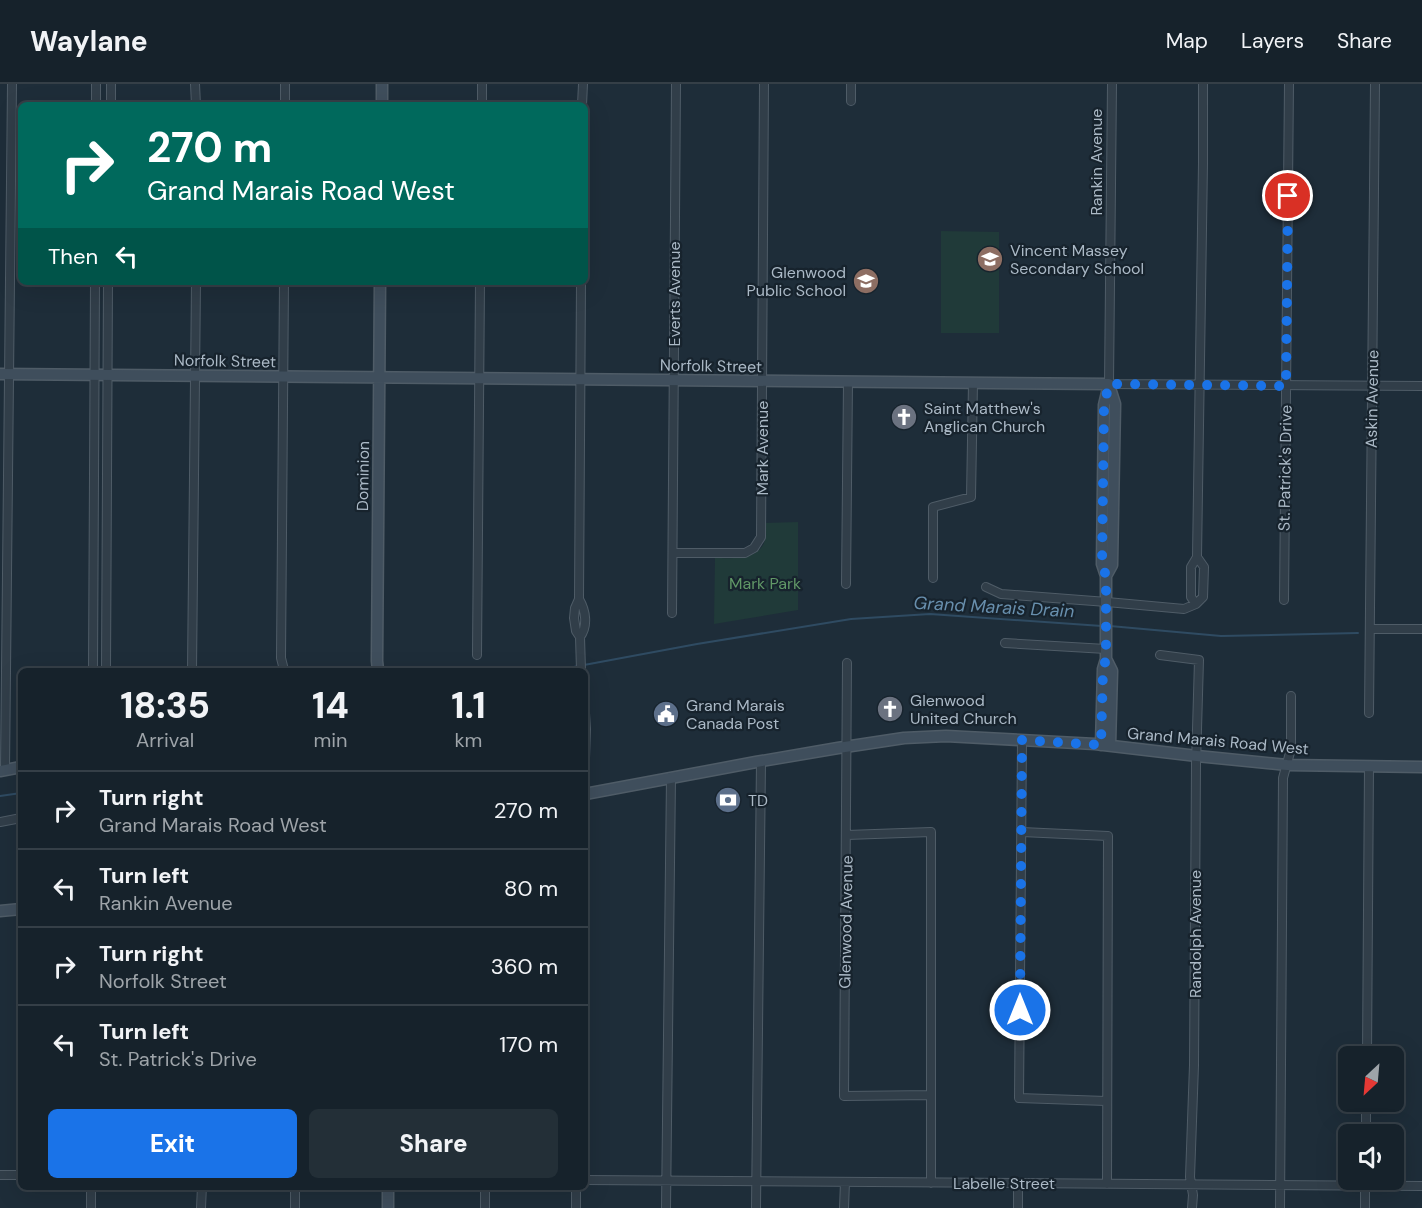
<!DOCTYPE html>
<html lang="en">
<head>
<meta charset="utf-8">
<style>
  body { margin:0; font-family:"DM Sans",sans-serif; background:#232f37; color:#f1f3f6; height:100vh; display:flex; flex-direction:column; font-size:22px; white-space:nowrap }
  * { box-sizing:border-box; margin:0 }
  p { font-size:20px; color:#9ea4a9 }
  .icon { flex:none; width:33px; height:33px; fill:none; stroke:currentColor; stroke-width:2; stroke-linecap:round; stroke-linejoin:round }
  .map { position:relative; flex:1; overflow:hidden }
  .drawer { position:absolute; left:18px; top:584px; width:570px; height:522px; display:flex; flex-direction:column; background:#16222b; border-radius:9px; box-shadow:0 6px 24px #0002,0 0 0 2px #353f47 }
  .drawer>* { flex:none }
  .banner { position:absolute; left:18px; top:18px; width:570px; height:183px; border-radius:9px; box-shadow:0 6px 24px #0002,0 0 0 2px #353f47; background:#00695c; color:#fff; overflow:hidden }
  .needle { width:39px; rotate:206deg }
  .fabs { position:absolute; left:1338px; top:962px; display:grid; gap:12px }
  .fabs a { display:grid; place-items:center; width:66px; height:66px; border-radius:9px; background:#16222b; box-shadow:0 6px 24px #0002,0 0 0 2px #353f47; font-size:30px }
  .pin { position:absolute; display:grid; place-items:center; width:51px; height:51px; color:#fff; margin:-26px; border:3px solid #fff; border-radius:50%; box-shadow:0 2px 6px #0007 }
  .me { position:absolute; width:66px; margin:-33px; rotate:0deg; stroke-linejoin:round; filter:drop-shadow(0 0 4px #0008) }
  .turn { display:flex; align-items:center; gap:21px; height:126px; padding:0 30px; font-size:27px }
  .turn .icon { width:78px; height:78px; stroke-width:2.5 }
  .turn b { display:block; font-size:42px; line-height:51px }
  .then { display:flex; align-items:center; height:57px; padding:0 30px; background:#0003; gap:12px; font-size:22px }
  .eta { display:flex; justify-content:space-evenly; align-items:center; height:102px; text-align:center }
  .eta b { font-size:36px; font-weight:800; line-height:42px }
  .cta { display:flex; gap:12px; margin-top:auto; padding:12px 30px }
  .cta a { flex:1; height:69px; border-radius:9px; background:#1a73e8; color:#fff; font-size:24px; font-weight:800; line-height:69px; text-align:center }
  .cta a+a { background:#232f37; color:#f1f3f6 }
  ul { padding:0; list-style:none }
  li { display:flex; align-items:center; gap:18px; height:78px; padding:0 30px; border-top:2px solid #353f47 }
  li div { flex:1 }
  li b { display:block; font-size:22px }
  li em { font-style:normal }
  header { display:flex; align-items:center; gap:36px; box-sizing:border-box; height:84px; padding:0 30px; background:#16222b; border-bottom:2px solid #353f47 }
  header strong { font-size:28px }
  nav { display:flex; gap:33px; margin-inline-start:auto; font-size:21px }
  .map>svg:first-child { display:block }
  .green { fill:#203a39 }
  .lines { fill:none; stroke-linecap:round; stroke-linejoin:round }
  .stream { stroke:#2f4b62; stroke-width:2 }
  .street-casing { stroke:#4f5c67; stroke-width:10 }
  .secondary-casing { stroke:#4f5c67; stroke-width:13 }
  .street { stroke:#313e49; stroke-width:8 }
  .secondary { stroke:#3f4e5c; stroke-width:10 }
  .route { stroke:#1a73e8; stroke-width:10; stroke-dasharray:0 18 }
  .labels { text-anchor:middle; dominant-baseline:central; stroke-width:4.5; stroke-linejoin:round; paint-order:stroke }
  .street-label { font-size:16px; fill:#abb9c6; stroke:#17232d }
  .poi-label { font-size:16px; fill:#abb9c6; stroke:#17232d; text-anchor:start }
  .park-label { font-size:16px; fill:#619867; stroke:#17232d }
  .water-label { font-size:18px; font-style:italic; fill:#688fad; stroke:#17232d }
</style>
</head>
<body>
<header>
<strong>Waylane</strong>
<nav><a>Map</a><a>Layers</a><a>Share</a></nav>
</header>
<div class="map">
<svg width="1422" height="1124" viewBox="0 0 1422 1124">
  <rect width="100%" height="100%" fill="#1e2d39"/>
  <path class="green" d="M941 147 999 148V249H941Z
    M798 438V526L714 540 715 474C731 474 756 477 764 459 766 454 765 445 765 439Z"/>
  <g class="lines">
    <path class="stream" d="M1110 542 1221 552 1358 549
      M584 581 697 560 851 535 930 530 1102 542
      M561 586 578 582
      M0 712 21 709"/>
    <g class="street-casing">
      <path id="street" d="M195 0 196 21
        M1112 0 1109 300 1422 302
        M851 17V0
        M96 21V0
        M111 21V0
        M285 21V0
        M482 21V0
        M582 21 583 0
        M581 198 579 515 575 524 574 534 576 547 580 553 581 586
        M673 469H745L754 464 761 453 764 0
        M933 494V423L971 413 973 299
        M846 500 848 298
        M986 503 1001 510 1107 518 1184 525 1196 520 1203 513 1204 483 1197 473
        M579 515C586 527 588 542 580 553
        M1284 516 1289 0
        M1196 520 1191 513V483L1197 473 1203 79V0
        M672 529 676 0
        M1370 545H1422
        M1005 559 1106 565
        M477 571 480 198
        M1160 571 1199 576 1196 680 1194 981 1190 1093 1193 1111 1192 1124
        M847 579 844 1012 931 1011
        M93 586 95 198
        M106 586 108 198
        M192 586 196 198
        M284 586 281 574 284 198
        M585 629 586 645 585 674
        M1369 629 1375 0
        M1022 656 1019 1014 1106 1017
        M5 686 12 0
        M0 738 21 734
        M1022 748 1108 752 1107 1100
        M847 751 931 748V1099
        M1367 972 1369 682
        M1366 1050V1017
        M0 1091H21
        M585 1096 1422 1102
        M91 1124V1102
        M201 1124 202 1102
        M295 1124V1102
        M485 1124V1102
        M576 1124V1102
        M666 1124 671 693
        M756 1124 761 677
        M844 1124 845 1098
        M1018 1124V1099
        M1280 1124 1283 694 1291 665V612
        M1365 1124V1095"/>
    </g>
    <g class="secondary-casing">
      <path id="secondary" d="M382 21V0
        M0 290 1109 300
        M1106 492 1112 481 1115 320 1109 301
        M1106 575 1112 587 1110 661
        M378 586 377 577 380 198
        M1101 661 1103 585 1106 575V492L1102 480 1104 321 1109 300
        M0 687 21 683
        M585 710 756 678 838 664 904 654 946 652 1095 660 1197 672 1287 681 1422 683
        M0 827 21 825
        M388 1124V1102"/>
    </g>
    <use href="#street" class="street"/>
    <use href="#secondary" class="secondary"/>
  </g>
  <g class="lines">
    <path class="route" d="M1020 926 1022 656 1101 661 1103 585 1106 575V492L1102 480 1104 321 1109 300 1286 302 1288 112"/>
  </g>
  <defs>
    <g id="school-disc" transform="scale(1.35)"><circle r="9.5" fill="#8d6e63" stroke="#17232d"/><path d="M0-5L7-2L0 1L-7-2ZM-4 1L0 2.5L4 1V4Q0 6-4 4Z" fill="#fff"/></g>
    <g id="church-disc" transform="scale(1.35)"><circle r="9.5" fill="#6b7280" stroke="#17232d"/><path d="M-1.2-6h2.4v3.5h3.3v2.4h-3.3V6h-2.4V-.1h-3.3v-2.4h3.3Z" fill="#fff"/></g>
    <g id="civic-disc" transform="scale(1.35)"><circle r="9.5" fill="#5c6f8a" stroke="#17232d"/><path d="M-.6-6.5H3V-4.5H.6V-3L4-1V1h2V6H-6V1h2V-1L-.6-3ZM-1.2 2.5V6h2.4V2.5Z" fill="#fff"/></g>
    <g id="bank-disc" transform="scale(1.35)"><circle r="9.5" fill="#5c6f8a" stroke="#17232d"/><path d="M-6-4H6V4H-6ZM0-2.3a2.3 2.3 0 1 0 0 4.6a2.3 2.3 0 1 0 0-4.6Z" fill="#fff"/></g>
  </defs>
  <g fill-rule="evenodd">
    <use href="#school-disc" x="990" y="175"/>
    <use href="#school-disc" x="866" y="197"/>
    <use href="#church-disc" x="904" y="333"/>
    <use href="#church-disc" x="890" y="625"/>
    <use href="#civic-disc" x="666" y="630"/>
    <use href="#bank-disc" x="728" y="716"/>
  </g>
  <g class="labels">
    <g class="street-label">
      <text transform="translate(1096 78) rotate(-90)">Rankin Avenue</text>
      <text transform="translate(674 210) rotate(-90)">Everts Avenue</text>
      <text transform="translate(225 277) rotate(1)">Norfolk Street</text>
      <text transform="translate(711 282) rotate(1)">Norfolk Street</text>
      <text transform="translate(1372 315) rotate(-89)">Askin Avenue</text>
      <text transform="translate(762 364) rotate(-90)">Mark Avenue</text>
      <text transform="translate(1285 384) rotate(-89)">St. Patrick's Drive</text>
      <text transform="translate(363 392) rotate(-89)">Dominion</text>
      <text transform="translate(1218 657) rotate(5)">Grand Marais Road West</text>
      <text transform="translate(846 838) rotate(-89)">Glenwood Avenue</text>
      <text transform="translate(1195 850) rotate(-90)">Randolph Avenue</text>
      <text x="1004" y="1099">Labelle Street</text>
    </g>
    <g class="poi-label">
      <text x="1010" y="166">Vincent Massey<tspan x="1010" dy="18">Secondary School</tspan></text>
      <text x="846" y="188" text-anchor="end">Glenwood<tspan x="846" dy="18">Public School</tspan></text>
      <text x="924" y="324">Saint Matthew's<tspan x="924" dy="18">Anglican Church</tspan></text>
      <text x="910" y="616">Glenwood<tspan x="910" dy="18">United Church</tspan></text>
      <text x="686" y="621">Grand Marais<tspan x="686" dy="18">Canada Post</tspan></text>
      <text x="748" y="716">TD</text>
    </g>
    <g class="park-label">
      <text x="765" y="499">Mark Park</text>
    </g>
    <g class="water-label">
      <text transform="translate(994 523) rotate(3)">Grand Marais Drain</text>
    </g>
  </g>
</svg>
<div class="fabs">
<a><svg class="needle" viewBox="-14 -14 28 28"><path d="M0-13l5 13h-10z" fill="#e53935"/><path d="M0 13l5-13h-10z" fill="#9ea4a9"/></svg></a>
<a><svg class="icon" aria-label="sound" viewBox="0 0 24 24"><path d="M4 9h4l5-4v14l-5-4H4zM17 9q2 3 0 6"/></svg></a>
</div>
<div class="pin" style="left:1288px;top:112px;background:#d93025"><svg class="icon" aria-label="arrive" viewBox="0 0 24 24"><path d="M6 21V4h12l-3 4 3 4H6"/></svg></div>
<svg class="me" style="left:1020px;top:926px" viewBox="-20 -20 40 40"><circle r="17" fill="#1a73e8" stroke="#fff" stroke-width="3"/><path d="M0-11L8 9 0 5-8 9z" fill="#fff"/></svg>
<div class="banner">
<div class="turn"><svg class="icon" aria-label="right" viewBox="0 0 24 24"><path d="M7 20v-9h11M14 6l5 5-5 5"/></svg><div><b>270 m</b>Grand Marais Road West</div></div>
<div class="then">Then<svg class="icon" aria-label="left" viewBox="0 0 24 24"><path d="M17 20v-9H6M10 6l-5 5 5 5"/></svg></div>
</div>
<section class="drawer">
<div class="eta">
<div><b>18:35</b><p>Arrival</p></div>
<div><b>14</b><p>min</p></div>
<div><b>1.1</b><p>km</p></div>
</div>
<ul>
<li><svg class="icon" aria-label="right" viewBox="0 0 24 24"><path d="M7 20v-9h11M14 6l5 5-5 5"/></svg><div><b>Turn right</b><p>Grand Marais Road West</p></div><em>270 m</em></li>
<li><svg class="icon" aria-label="left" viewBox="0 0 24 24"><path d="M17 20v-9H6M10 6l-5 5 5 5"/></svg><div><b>Turn left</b><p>Rankin Avenue</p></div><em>80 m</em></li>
<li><svg class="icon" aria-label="right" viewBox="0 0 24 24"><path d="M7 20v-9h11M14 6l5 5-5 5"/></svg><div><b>Turn right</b><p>Norfolk Street</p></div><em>360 m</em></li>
<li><svg class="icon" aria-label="left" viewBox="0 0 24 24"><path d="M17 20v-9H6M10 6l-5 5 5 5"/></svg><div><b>Turn left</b><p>St. Patrick's Drive</p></div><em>170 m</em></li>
</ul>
<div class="cta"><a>Exit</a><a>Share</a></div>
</section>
</div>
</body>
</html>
